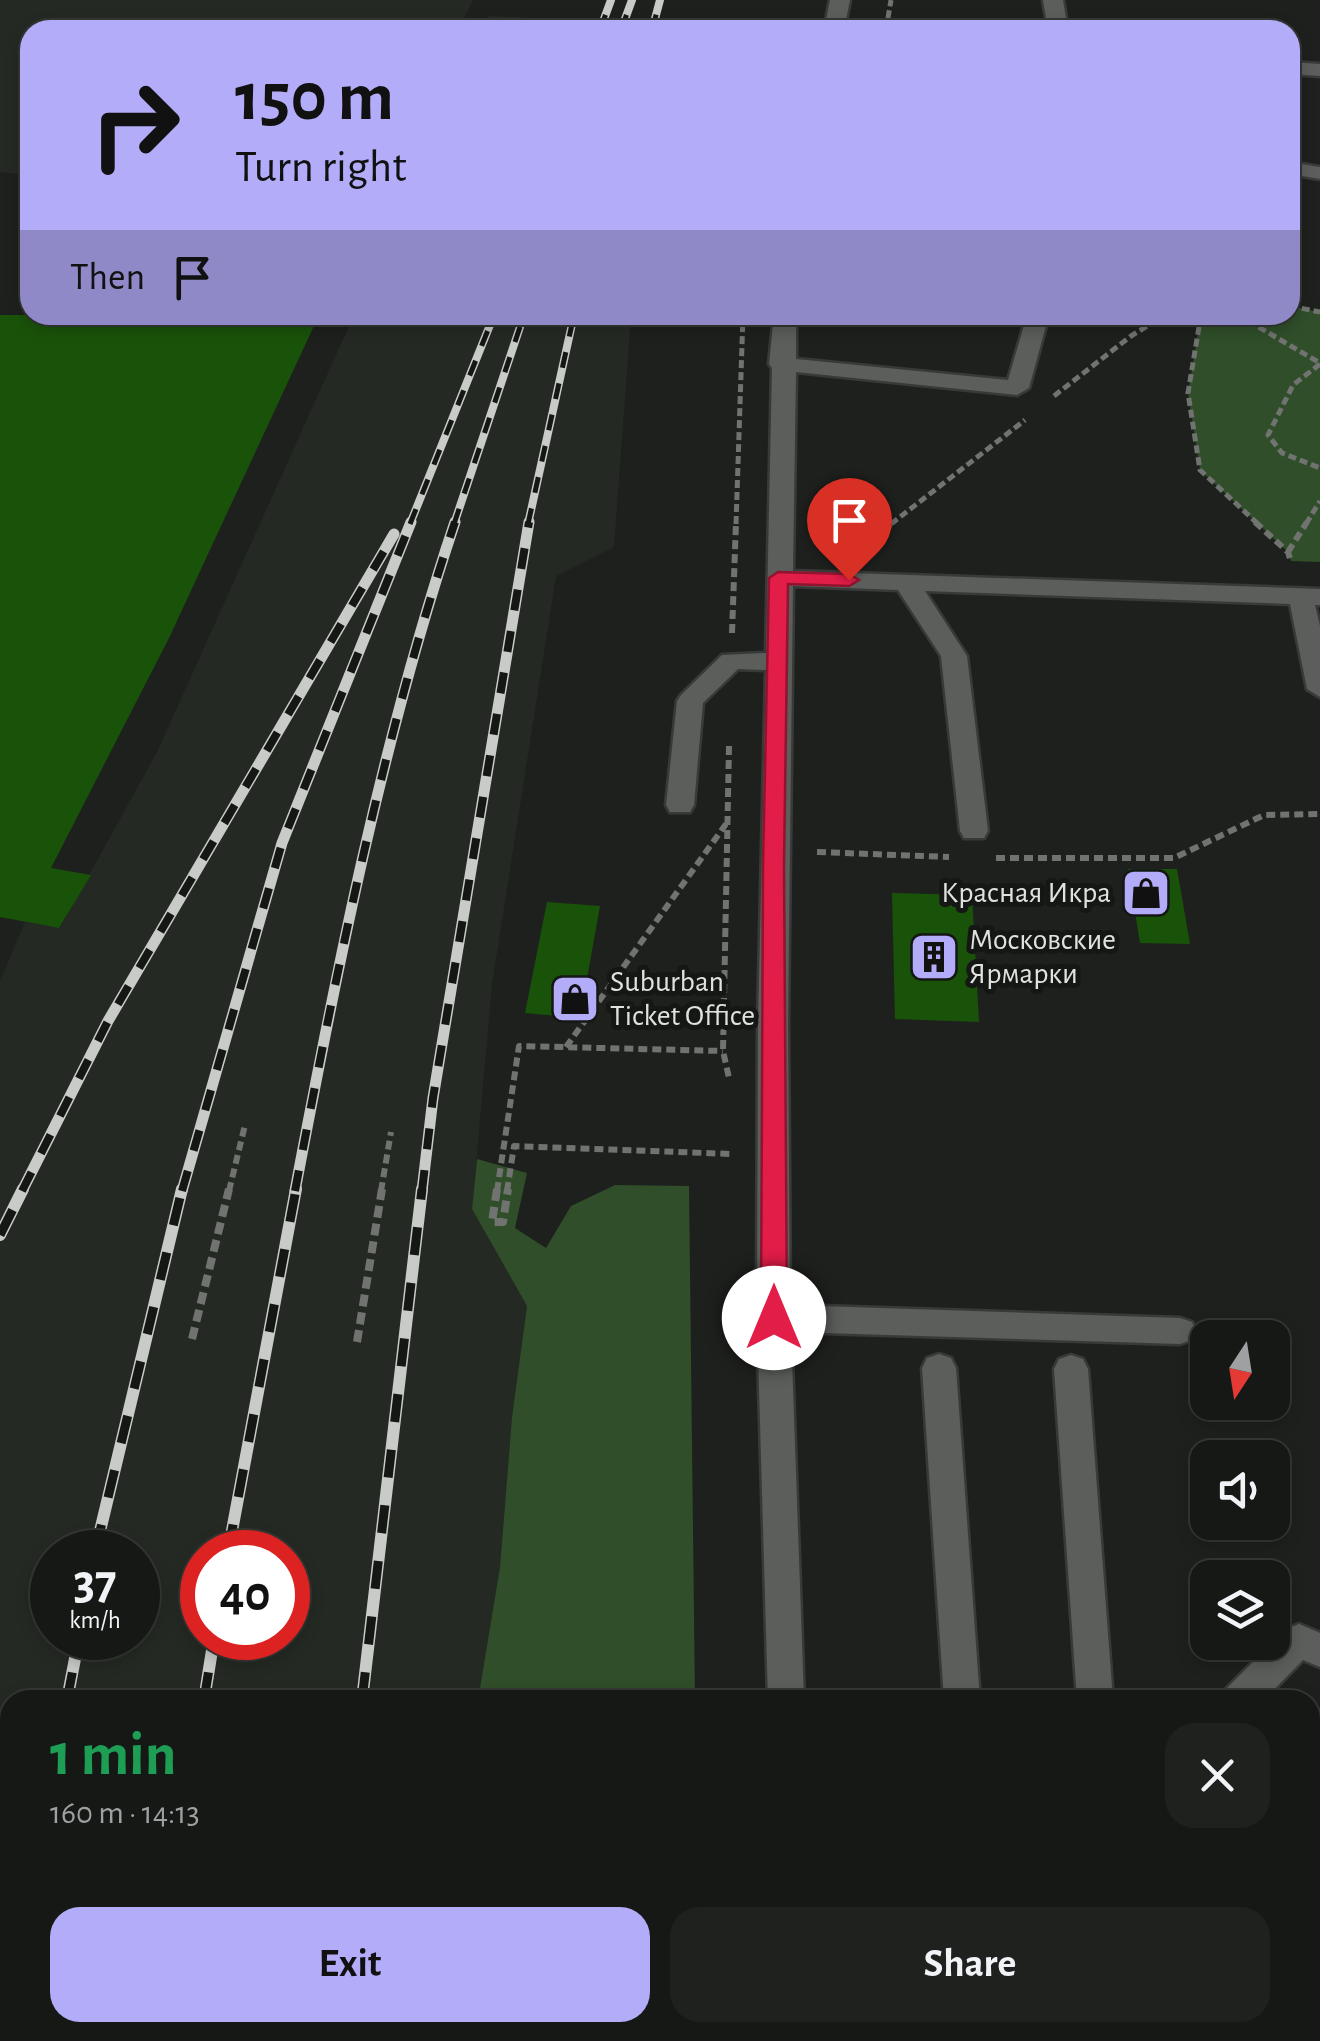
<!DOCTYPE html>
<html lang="en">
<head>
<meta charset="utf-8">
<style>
  body { margin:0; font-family:"Alegreya Sans",sans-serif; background:#1f211f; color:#f1f3f6; height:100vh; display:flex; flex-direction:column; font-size:38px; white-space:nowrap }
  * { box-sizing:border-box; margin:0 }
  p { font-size:32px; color:#9ea0a1 }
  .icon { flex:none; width:55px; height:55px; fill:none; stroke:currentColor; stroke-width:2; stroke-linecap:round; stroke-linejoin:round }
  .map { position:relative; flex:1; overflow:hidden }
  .side { position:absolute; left:0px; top:1690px; width:1320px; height:352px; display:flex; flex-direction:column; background:#161816; border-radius:30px 30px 0 0; box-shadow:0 5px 15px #0003,0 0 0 2px #353735 }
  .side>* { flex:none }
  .guide { position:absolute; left:20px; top:20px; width:1280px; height:305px; border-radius:30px; box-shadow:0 5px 15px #0003,0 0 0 2px #353735; background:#b3adf9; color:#111; overflow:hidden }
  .needle { width:65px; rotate:192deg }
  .controls { position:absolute; left:1190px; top:1320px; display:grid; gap:20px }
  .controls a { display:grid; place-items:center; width:100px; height:100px; border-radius:20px; background:#161816; box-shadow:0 5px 15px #0003,0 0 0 2px #353735; font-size:50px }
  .speed { position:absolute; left:30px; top:1530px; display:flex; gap:20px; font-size:50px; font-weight:700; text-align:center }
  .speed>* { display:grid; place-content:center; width:130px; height:130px; border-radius:50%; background:#161816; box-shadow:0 5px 15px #0003,0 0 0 2px #353735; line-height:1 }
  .speed small { font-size:25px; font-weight:400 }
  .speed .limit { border:15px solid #d22; background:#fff; color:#111 }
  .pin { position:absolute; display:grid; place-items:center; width:85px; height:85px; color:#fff; margin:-102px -42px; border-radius:50% 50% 50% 0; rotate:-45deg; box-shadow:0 0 10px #0007 }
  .pin .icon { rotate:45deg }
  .me { position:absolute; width:110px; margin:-55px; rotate:0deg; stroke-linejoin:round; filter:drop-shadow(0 0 8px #0008) }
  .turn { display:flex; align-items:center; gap:35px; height:210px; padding:0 50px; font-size:45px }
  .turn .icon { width:130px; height:130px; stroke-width:2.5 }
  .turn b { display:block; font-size:70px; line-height:85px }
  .then { display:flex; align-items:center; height:95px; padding:0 50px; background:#0003; gap:20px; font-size:38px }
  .round { display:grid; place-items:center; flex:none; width:105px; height:105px; border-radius:30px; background:#1f211f }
  .overview { display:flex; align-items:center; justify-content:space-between; height:170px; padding:0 50px }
  h1 { font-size:60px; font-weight:600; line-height:75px; color:#1e9e55 }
  .cta { display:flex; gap:20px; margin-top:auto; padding:20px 50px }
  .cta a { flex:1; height:115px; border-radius:30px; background:#b3adf9; color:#111; font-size:40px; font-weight:600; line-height:115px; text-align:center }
  .cta a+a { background:#1f211f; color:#f1f3f6 }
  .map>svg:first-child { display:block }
  .built { fill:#242a23; fill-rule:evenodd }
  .green { fill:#2f4e29 }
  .building { fill:#19530a }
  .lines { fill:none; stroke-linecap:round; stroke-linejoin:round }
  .minor-casing { stroke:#383a38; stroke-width:5 }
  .path-far2 { stroke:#717370; stroke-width:5; stroke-dasharray:8 4; stroke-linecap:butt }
  .path-far1 { stroke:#717370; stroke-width:6; stroke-dasharray:9 5; stroke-linecap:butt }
  .path { stroke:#717370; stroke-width:8; stroke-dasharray:12 6; stroke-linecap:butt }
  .minor { fill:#5b5e5a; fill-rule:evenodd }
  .rail-far2-casing { stroke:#c9cbc9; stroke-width:8 }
  .rail-far1-casing { stroke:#c9cbc9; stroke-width:11 }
  .rail-casing { stroke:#c9cbc9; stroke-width:12 }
  .rail-far2 { stroke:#151714; stroke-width:5; stroke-dasharray:16; stroke-linecap:butt }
  .rail-far1 { stroke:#151714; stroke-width:8; stroke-dasharray:21; stroke-linecap:butt }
  .rail { stroke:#151714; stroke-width:9; stroke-dasharray:28; stroke-linecap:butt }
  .route { fill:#e11d48; stroke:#92132f; stroke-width:2.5 }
  .labels { text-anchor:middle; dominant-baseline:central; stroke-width:10; stroke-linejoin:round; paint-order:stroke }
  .poi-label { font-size:30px; fill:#e0e2e0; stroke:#151714; text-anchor:start }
</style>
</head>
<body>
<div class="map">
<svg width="1320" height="2041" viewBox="0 0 1320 2041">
  <rect width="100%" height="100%" fill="#1e201d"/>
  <path class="built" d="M0 0H473L458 30H30V175L0 172Z
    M489 16 534 18 692 28 482 30Z
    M354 315H631L614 547 556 576 492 984 472 1209 527 1306 512 1417 500 1567 478 1700H10V2032L422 2033 421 2041H0V981L25 922 60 928 157 752ZM52 1552H138V1638H52ZM202 1552H288V1638H202Z"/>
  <path class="green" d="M1290 306 1320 312V562L1291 561 1288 552 1200 470 1188 393 1201 315H1290Z
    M477 1159 527 1173 515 1228 546 1248 571 1206 615 1185 689 1186 695 1700H478L500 1567 512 1417 527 1306 472 1209Z
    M422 2033 699 2032V2041H421Z"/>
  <path class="building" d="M0 315H319L169 638 51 868 91 875 59 928 0 917Z
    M1128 869H1177L1190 944 1140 943Z
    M892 893 972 895 979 1022 895 1019Z
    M547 902 600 906 580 1018 525 1013Z"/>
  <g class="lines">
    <g class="minor-casing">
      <path id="minor" d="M830 0H850L844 30H824Z
        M1043 0H1063L1068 30H1048Z
        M1290 62 1320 64V76L1290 74Z
        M1290 162 1320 167V179L1290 174Z
        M774 315H796V359L1008 380 1027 315H1049L1029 388 1017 395 796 372 793 571 1320 589V605H1315L1320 626V697L1307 689 1290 604 925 591 967 656 988 831 984 838H964L960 831 941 656 898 590 793 586 788 1023 790 1305 1180 1318 1192 1322 1197 1331 1192 1340 1180 1344 791 1332 804 1700H768L757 1318 758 1023 766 670 738 669 703 703 694 805 690 812H670L666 805 677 701 681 695 722 655 766 653 772 368 769 364Z
        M939 1354 951 1358 956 1368 980 1700H944L922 1368 927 1358Z
        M1071 1355 1083 1359 1088 1369 1113 1700H1077L1054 1369 1059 1359Z
        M1299 1624 1320 1633V1667L1303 1660 1264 1700H1222L1227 1688 1286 1629Z
        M1310 1882 1320 1886V1924L1310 1920Z
        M764 2032H804V2041H764Z
        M1175 2032H1215L1217 2041H1177Z"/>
    </g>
    <path class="path-far2" d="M886 30 891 0
      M1290 306 1320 312
      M1201 315 1188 393 1200 470 1258 524
      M1238 315 1320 363
      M1320 364 1293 385 1268 435 1282 453 1320 468
      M1054 396 1131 336 1165 315
      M736 524 743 315
      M891 524 1025 420
      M1306 524 1320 501"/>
    <path class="path-far1" d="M1255 522 1288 552 1291 562
      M861 547 894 522
      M1288 552 1307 522
      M732 633 736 522
      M729 746 723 1051 729 1078
      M817 852 949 857
      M996 858H1174L1264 815 1320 814
      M566 1047 726 824
      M229 1191 245 1125
      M381 1191 391 1132
      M497 1191 519 1046 723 1051
      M507 1191 514 1146 732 1154"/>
    <path class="path" d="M497 1189 492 1222H503L508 1189
      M192 1339 229 1189
      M357 1342 382 1189"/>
    <use href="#minor" class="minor"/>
    <g class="rail-far2-casing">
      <path id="rail-far2" d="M600 30 611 0
        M621 30 632 0
        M652 30 660 0
        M410 524 494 315
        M454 524 524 315
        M528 524 574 315"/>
    </g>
    <g class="rail-far1-casing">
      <path id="rail-far1" d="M22 1191 108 1021 394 534
        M182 1191 282 843 411 522
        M295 1191C337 968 383 736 455 522
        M422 1191 433 1098 529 522"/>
    </g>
    <g class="rail-casing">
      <path id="rail" d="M0 1235 23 1189
        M95 1552 182 1189
        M228 1552 296 1189
        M67 1700 79 1638
        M204 1700 214 1638
        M362 1700 422 1189
        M3 2041 10 2003
        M149 2041 150 2032
        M323 2041 324 2032"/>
    </g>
    <use href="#rail-far2" class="rail-far2"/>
    <use href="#rail-far1" class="rail-far1"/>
    <use href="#rail" class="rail"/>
  </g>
  <path class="route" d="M778 572 849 574 859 580 849 586 788 584 784 865 787 1318 783 1325H765L761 1318 763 865 769 578Z"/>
  <defs>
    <g id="shop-square" transform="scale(2.5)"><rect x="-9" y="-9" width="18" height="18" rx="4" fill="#b3adf9" stroke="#151714"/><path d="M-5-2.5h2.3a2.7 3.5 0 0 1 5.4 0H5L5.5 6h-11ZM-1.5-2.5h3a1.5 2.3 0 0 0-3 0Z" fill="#111"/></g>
    <g id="building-square" transform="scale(2.5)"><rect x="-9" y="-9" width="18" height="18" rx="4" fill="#b3adf9" stroke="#151714"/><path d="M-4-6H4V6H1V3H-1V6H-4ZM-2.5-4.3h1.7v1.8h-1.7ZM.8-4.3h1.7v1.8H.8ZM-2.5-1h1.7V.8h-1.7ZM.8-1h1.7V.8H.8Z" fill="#111"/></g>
  </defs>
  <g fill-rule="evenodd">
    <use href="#shop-square" x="1146" y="893"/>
    <use href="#building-square" x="934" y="957"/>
    <use href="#shop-square" x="575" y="999"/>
  </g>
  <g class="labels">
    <g class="poi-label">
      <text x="1111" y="893" text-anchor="end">Красная Икра</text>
      <text x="969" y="940">Московские<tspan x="969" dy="34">Ярмарки</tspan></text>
      <text x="610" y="982">Suburban<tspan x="610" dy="34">Ticket Office</tspan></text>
    </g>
  </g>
</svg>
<div class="controls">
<a><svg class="needle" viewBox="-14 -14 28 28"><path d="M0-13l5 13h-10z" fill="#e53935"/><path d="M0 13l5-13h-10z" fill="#9ea0a1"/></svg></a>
<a><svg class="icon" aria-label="sound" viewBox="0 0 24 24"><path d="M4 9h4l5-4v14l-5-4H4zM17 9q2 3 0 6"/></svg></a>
<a><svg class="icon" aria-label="layers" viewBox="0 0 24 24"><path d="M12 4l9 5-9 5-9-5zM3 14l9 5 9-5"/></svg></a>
</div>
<div class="speed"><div>37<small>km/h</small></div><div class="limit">40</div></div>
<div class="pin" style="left:849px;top:580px;background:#d93025"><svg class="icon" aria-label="arrive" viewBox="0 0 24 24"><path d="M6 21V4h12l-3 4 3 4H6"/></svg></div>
<svg class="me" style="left:774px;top:1318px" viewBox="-20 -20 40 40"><circle r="19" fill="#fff"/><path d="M0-13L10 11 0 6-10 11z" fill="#e11d48"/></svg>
<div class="guide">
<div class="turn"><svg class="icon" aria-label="right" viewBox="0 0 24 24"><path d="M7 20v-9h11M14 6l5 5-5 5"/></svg><div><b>150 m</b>Turn right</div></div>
<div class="then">Then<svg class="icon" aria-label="arrive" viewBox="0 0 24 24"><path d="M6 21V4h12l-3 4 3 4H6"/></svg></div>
</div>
<section class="side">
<div class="overview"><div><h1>1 min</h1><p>160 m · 14:13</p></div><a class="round"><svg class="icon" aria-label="close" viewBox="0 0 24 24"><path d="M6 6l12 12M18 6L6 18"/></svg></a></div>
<div class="cta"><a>Exit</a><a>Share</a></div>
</section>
</div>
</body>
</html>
